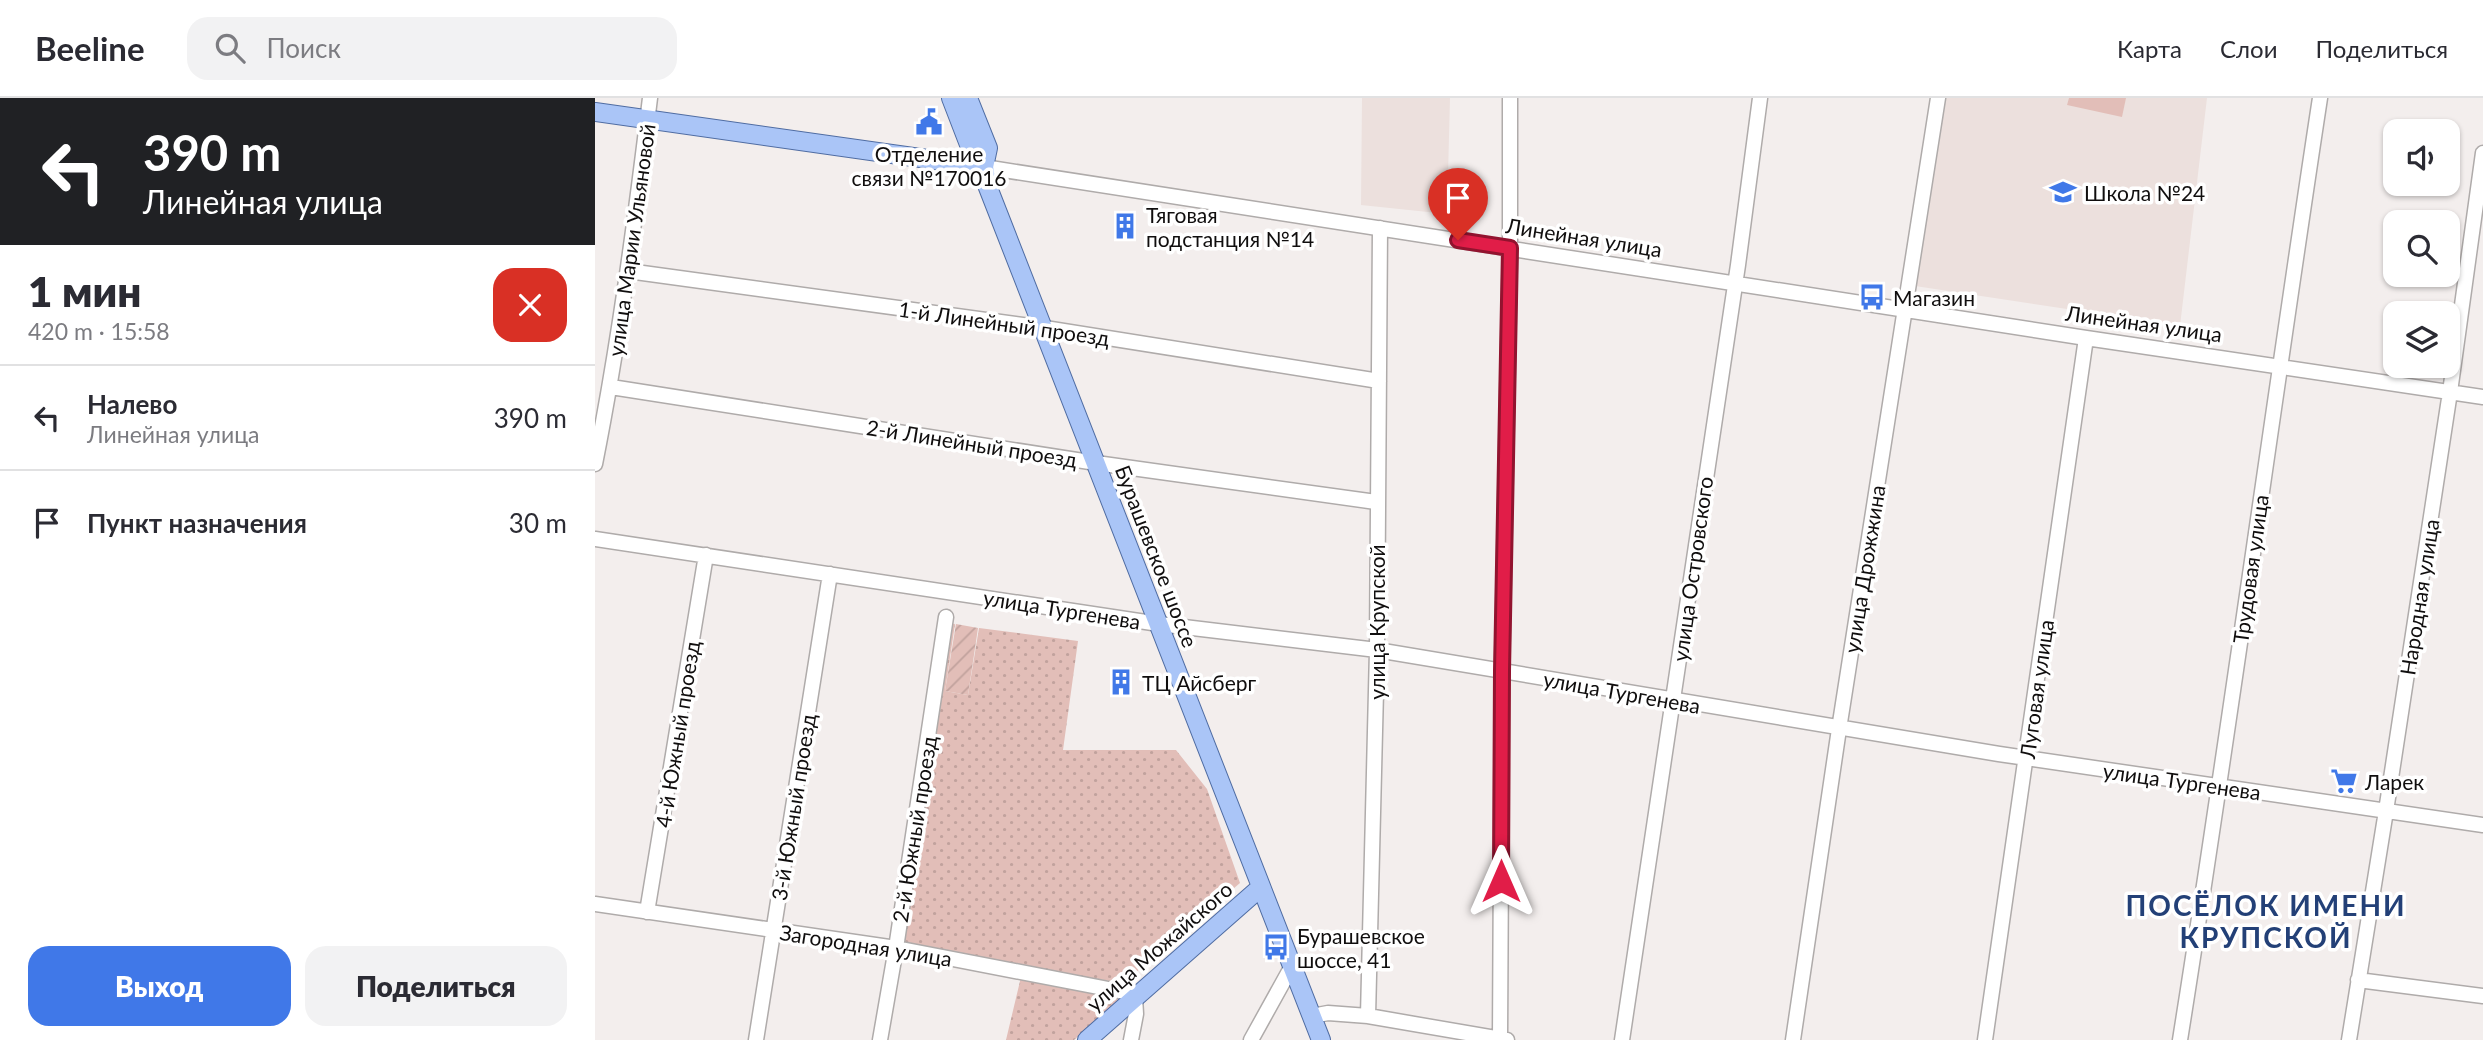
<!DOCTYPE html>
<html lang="ru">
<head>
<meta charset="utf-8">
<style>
  body { margin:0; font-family:Lato,sans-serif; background:#f2f2f3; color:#2b2b33; height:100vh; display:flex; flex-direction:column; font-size:26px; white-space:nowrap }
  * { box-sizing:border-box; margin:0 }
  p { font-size:23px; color:#7c7c81 }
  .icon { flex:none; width:38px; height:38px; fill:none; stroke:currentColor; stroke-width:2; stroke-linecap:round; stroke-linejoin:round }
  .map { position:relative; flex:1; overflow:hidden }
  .drawer { display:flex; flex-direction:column; background:#fff; width:595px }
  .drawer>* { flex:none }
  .guide { background:#202124; color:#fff; overflow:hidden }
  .tools { position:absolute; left:1788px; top:21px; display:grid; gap:14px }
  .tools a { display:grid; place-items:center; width:77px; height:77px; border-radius:14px; background:#fff; box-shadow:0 2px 5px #0004; font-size:35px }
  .pin { position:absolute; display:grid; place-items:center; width:60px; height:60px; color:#fff; margin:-72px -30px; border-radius:50% 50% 50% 0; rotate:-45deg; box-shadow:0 0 7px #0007 }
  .pin .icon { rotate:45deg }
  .me { position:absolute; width:77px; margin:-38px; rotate:0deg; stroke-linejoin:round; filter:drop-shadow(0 0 5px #0008) }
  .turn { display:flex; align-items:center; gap:24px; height:147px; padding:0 28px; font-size:32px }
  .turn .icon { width:91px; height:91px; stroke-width:2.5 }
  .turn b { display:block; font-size:49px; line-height:60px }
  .round { display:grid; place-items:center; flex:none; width:74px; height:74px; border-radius:21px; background:#f2f2f3 }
  .summary { display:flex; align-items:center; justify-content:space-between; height:119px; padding:0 28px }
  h1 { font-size:42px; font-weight:800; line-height:52px }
  .action { display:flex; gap:14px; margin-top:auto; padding:14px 28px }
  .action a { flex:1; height:80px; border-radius:21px; background:#4078e8; color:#fff; font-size:28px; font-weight:800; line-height:80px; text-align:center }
  .action a+a { background:#f2f2f3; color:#2b2b33 }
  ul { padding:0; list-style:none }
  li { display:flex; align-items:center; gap:21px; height:105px; padding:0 28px; border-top:2px solid #e1e1e2 }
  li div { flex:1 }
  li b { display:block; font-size:26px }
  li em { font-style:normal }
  header { display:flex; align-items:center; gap:42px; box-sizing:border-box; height:98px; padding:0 35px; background:#fff; border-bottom:2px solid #e1e1e2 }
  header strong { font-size:33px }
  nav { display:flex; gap:38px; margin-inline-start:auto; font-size:24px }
  .search { width:490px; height:63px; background:#f2f2f3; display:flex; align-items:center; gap:18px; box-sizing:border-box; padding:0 24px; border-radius:21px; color:#7c7c81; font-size:26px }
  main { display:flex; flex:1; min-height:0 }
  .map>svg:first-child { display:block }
  .built { fill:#ece0dd }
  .grass { fill:url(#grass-dots) }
  .garden { fill:url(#garden-furrows) }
  .pitch { fill:#e2beb8 }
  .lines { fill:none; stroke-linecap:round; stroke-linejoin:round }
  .minor-casing { stroke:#afabaa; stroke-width:17 }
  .major-casing { stroke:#4f6ca2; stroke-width:20 }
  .minor { stroke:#fff; stroke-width:14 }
  .major { stroke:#aac5f7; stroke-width:18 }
  .route-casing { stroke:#92132f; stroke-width:18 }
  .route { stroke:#e11d48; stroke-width:12 }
  .labels { text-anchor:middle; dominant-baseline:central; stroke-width:7; stroke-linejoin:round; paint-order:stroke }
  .poi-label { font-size:21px; fill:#100e0e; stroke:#fff; text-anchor:start }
  .street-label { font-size:21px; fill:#100e0e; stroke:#fff }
  .district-label { font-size:28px; font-weight:bold; letter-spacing:2px; fill:#234077; stroke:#fff }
</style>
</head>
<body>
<header>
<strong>Beeline</strong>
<div class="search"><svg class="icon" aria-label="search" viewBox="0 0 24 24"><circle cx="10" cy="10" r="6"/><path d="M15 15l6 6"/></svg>Поиск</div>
<nav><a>Карта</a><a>Слои</a><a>Поделиться</a></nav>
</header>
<main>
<section class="drawer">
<div class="guide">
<div class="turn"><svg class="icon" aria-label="left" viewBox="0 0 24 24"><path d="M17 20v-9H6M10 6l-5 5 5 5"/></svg><div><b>390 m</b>Линейная улица</div></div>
</div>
<div class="summary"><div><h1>1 мин</h1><p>420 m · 15:58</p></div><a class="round" style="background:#d93025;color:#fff"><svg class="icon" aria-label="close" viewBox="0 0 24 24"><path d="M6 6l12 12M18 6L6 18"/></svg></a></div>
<ul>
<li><svg class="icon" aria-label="left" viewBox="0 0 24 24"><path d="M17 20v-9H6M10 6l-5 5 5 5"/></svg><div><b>Налево</b><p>Линейная улица</p></div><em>390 m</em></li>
<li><svg class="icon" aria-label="arrive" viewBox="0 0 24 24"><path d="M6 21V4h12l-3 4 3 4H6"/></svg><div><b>Пункт назначения</b></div><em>30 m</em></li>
</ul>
<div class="action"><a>Выход</a><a>Поделиться</a></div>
</section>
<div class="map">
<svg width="1888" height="942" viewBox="0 0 1888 942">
  <defs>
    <pattern id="grass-dots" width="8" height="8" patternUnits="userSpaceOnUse" patternTransform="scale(1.75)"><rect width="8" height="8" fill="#e2beb8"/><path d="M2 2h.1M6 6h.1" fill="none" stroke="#c1a29d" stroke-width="1.8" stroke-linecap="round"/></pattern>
    <pattern id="garden-furrows" width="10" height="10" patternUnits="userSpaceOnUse" patternTransform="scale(1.75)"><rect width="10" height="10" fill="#e2beb8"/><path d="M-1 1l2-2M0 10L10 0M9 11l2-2" fill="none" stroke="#c1a29d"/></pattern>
  </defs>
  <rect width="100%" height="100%" fill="#f3eeed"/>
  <path class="built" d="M767 0H855L852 116 766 107Z
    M1350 0H1612L1585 228 1320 188Z"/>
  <path class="grass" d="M353 525 360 526 350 593 373 597 384 530 483 543 468 652H581L612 691 645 785 539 876 515 883 307 847Z
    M426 879 525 898V902L479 942H411Z"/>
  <path class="garden" d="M361 526 383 530 373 597 350 593Z"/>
  <path class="pitch" d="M1474 0H1531L1527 19 1472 7Z"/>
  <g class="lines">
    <g class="minor-casing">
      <path id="minor" d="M389 69 1491 240 1888 299
        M33 173 450 230 784 283
        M16 289 501 365 781 404
        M0 366C24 245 40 123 55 0
        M0 441 564 526 782 552 1404 656 1888 727
        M0 806 301 850 529 894 540 899 541 916 536 942
        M52 814 111 457
        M1763 882 1888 898
        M717 918 733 915 773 918 912 942
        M773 918 782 552 785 130
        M905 941 907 573 915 150V0
        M161 942 235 476
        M285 942 301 850 351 519
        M656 942 697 868
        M1027 942 1143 167 1165 0
        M1198 942 1244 631 1343 0
        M1390 942 1491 240
        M1585 942C1635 629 1677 314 1725 0
        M1754 942 1791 713 1855 294 1888 55"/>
    </g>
    <g class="major-casing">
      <path id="major" d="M356 0 378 57 389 69
        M373 0 393 50 389 69 392 87 726 942
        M0 14 389 69
        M492 942 666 789"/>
    </g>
    <use href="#minor" class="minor"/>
    <use href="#major" class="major"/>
  </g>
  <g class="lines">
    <g class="route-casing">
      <path id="route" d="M863 142 915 150 907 573 906 783"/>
    </g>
    <use href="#route" class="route"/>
  </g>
  <defs>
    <g id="civic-bare" transform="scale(2.1)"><path d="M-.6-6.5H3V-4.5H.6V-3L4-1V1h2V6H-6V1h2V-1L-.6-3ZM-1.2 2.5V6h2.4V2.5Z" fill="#4078e8" stroke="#fff" stroke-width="2.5" paint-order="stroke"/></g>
    <g id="school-bare" transform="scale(2.1)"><path d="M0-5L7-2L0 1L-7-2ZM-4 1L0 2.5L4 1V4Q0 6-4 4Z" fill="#4078e8" stroke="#fff" stroke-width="2.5" paint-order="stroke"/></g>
    <g id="building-bare" transform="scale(2.1)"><path d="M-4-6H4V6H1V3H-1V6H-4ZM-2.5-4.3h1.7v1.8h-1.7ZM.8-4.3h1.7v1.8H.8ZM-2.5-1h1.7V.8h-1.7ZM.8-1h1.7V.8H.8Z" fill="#4078e8" stroke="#fff" stroke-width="2.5" paint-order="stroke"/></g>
    <g id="bus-bare" transform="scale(2.1)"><path d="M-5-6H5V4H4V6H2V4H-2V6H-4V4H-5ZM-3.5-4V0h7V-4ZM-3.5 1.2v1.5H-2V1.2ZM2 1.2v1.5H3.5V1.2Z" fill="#4078e8" stroke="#fff" stroke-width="2.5" paint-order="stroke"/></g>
    <g id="supermarket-bare" transform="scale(2.1)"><path d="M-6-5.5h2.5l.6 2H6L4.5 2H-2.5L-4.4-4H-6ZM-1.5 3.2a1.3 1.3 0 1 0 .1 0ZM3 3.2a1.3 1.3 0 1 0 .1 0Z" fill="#4078e8" stroke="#fff" stroke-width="2.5" paint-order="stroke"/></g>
  </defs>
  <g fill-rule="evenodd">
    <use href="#civic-bare" x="334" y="24"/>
    <use href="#school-bare" x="1468" y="94"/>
    <use href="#building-bare" x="530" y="128"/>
    <use href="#bus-bare" x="1277" y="199"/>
    <use href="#building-bare" x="526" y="584"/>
    <use href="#supermarket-bare" x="1749" y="683"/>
    <use href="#bus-bare" x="681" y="849"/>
  </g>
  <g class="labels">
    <g class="poi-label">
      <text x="334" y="55" text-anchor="middle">Отделение<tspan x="334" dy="24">связи №170016</tspan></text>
      <text x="1489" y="94">Школа №24</text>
      <text x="551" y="116">Тяговая<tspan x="551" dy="24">подстанция №14</tspan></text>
      <text x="1298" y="199">Магазин</text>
      <text x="547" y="584">ТЦ Айсберг</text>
      <text x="1770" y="683">Ларек</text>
      <text x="702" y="837">Бурашевское<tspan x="702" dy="24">шоссе, 41</tspan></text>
    </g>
    <g class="street-label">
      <text transform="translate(989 139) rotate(9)">Линейная улица</text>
      <text transform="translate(36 142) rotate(-82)">улица Марии Ульяновой</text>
      <text transform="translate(409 225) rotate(8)">1-й Линейный проезд</text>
      <text transform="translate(1549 225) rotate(8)">Линейная улица</text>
      <text transform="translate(377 345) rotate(9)">2-й Линейный проезд</text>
      <text transform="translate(562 458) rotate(69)">Бурашевское шоссе</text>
      <text transform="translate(1097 471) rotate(-82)">улица Островского</text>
      <text transform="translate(1269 471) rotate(-81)">улица Дрожжина</text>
      <text transform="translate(1655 471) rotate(-82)">Трудовая улица</text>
      <text transform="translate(1824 499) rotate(-81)">Народная улица</text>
      <text transform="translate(467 511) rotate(9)">улица Тургенева</text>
      <text transform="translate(781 524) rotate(-90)">улица Крупской</text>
      <text transform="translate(1441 591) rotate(-82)">Луговая улица</text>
      <text transform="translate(1027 594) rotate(10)">улица Тургенева</text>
      <text transform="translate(82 636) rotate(-81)">4-й Южный проезд</text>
      <text transform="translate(1587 683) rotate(8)">улица Тургенева</text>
      <text transform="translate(198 709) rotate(-81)">3-й Южный проезд</text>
      <text transform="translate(319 731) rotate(-81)">2-й Южный проезд</text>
      <text transform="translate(271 847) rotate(9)">Загородная улица</text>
      <text transform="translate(564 848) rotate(-41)">улица Можайского</text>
    </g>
    <g class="district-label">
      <text x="1671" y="807">ПОСЁЛОК ИМЕНИ<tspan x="1671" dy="32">КРУПСКОЙ</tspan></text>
    </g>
  </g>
</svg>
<div class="tools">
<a><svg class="icon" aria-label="sound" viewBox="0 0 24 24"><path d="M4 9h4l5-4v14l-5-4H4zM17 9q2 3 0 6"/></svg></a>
<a><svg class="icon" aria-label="search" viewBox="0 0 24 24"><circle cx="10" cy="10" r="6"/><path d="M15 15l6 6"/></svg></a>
<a><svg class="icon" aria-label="layers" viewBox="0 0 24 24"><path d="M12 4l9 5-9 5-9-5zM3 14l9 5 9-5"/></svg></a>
</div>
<div class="pin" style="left:863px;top:142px;background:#d93025"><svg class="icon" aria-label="arrive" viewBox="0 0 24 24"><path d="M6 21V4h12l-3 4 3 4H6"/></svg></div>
<svg class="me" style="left:906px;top:783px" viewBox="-20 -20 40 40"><path d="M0-17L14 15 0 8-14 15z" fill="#e11d48" stroke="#fff" stroke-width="4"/></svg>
</div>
</main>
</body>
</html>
